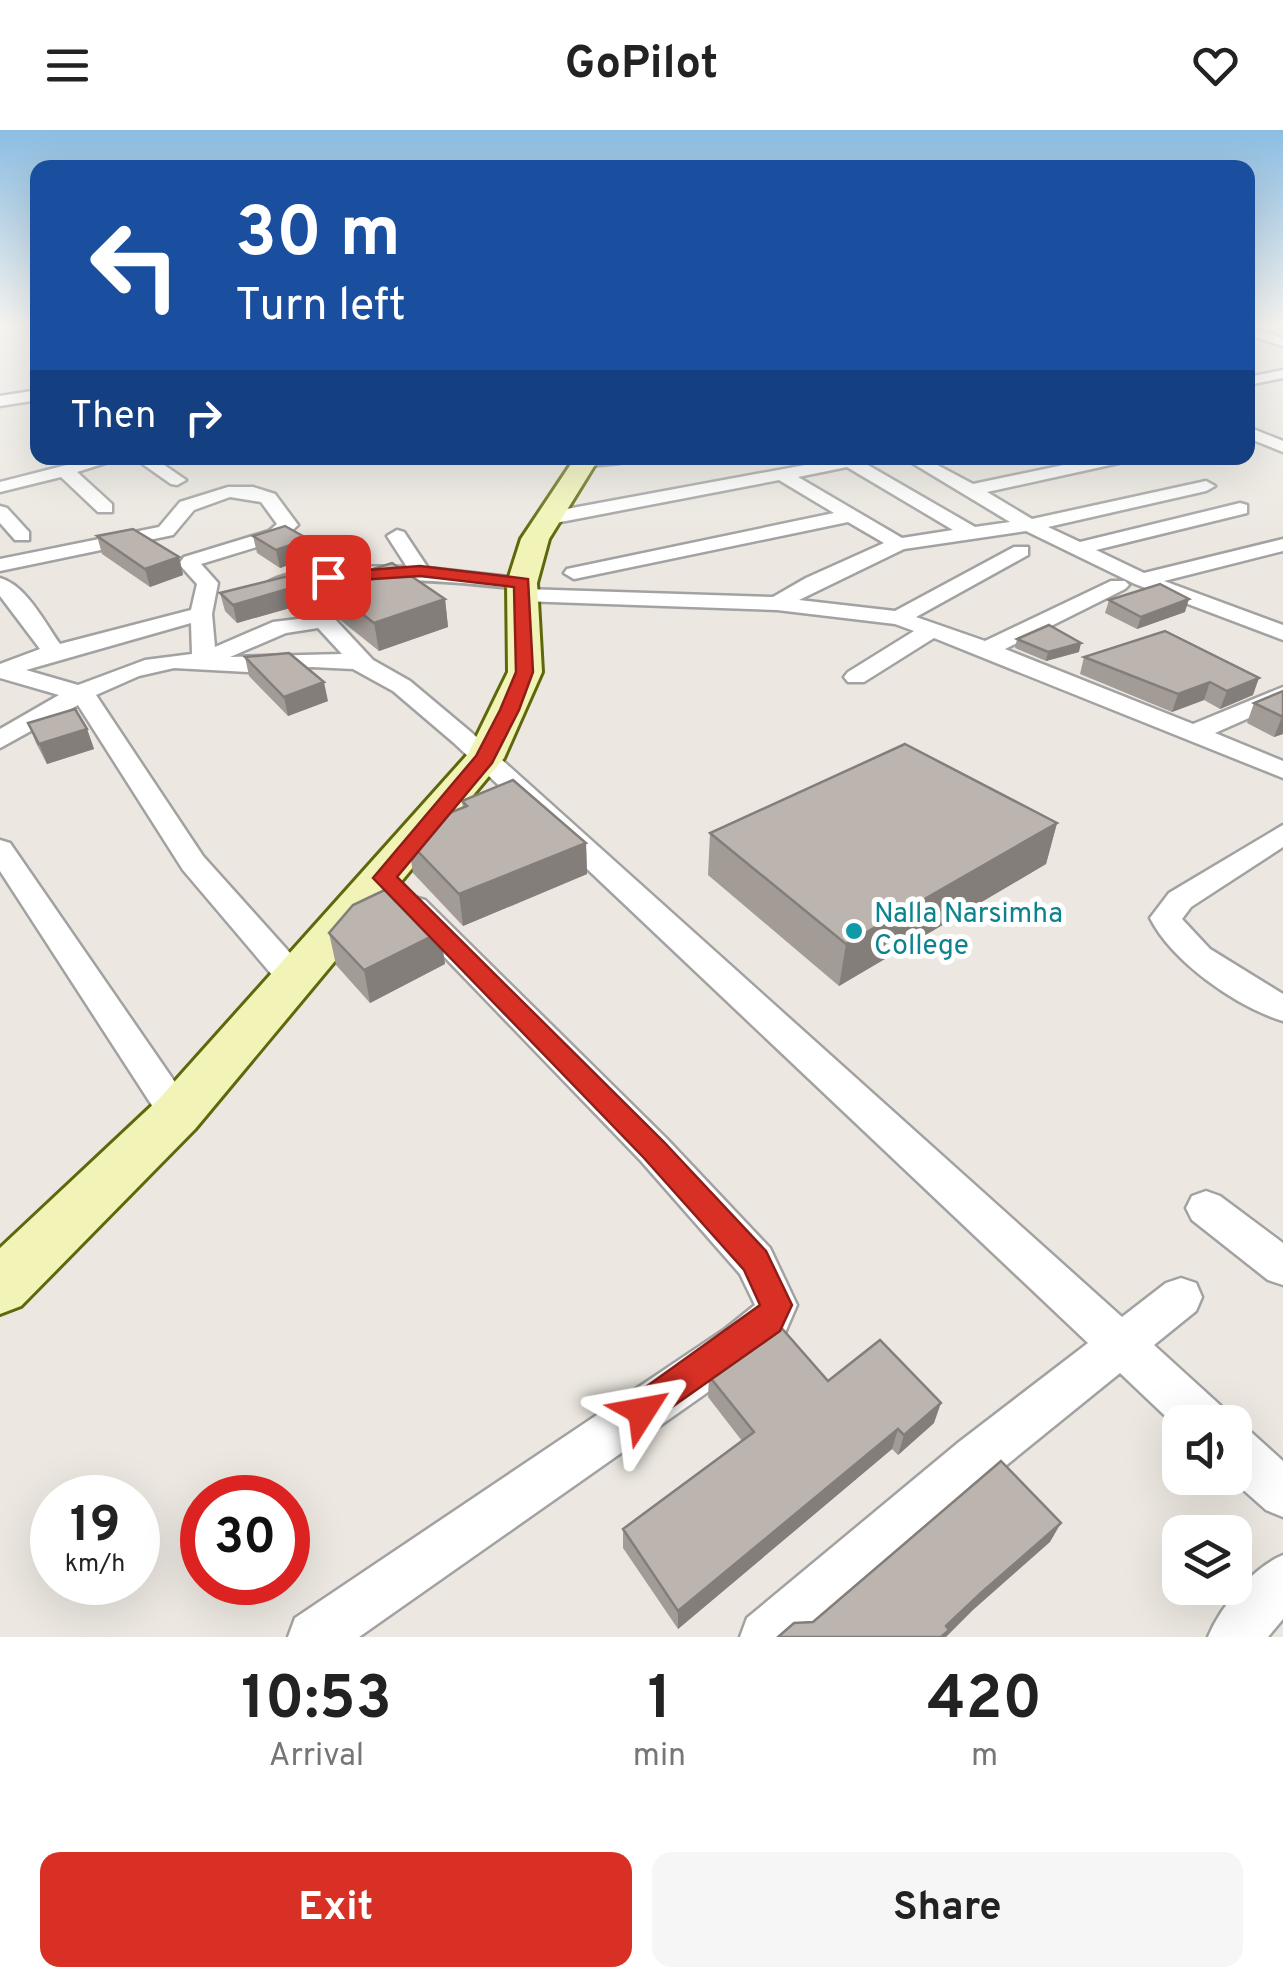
<!DOCTYPE html>
<html lang="en">
<head>
<meta charset="utf-8">
<style>
  body { margin:0; font-family:Overpass,sans-serif; background:#f6f6f6; color:#222; height:100vh; display:flex; flex-direction:column; font-size:38px; white-space:nowrap }
  * { box-sizing:border-box; margin:0 }
  p { font-size:32px; color:#767676 }
  .icon { flex:none; width:55px; height:55px; fill:none; stroke:currentColor; stroke-width:2; stroke-linecap:round; stroke-linejoin:round }
  .map { position:relative; height:1507px; overflow:hidden }
  .sheet { display:flex; flex-direction:column; background:#fff; flex:1 }
  .sheet>* { flex:none }
  .banner { position:absolute; left:30px; top:30px; width:1225px; height:305px; border-radius:20px; box-shadow:0 10px 40px #0002; background:#1a4fa0; color:#fff; overflow:hidden }
  .tools { position:absolute; left:1162px; top:1275px; display:grid; gap:20px }
  .tools a { display:grid; place-items:center; width:90px; height:90px; border-radius:20px; background:#fff; box-shadow:0 10px 40px #0002; font-size:50px }
  .speed { position:absolute; left:30px; top:1345px; display:flex; gap:20px; font-size:50px; font-weight:700; text-align:center }
  .speed>* { display:grid; place-content:center; width:130px; height:130px; border-radius:50%; background:#fff; box-shadow:0 10px 40px #0002; line-height:1 }
  .speed small { font-size:25px; font-weight:400 }
  .speed .limit { border:15px solid #d22; background:#fff; color:#111 }
  .pin { position:absolute; display:grid; place-items:center; width:85px; height:85px; color:#fff; margin:-42px; border-radius:20px; box-shadow:0 5px 15px #0006 }
  .me { position:absolute; width:110px; margin:-55px; rotate:56deg; stroke-linejoin:round; filter:drop-shadow(0 0 8px #0008) }
  .turn { display:flex; align-items:center; gap:35px; height:210px; padding:0 40px; font-size:45px }
  .turn .icon { width:130px; height:130px; stroke-width:2.5 }
  .turn b { display:block; font-size:70px; line-height:85px }
  .then { display:flex; align-items:center; height:95px; padding:0 40px; background:#0003; gap:20px; font-size:38px }
  .eta { display:flex; justify-content:space-evenly; align-items:center; height:170px; text-align:center }
  .eta b { font-size:60px; font-weight:700; line-height:70px }
  .action { display:flex; gap:20px; margin-top:auto; padding:20px 40px }
  .action a { flex:1; height:115px; border-radius:20px; background:#d93025; color:#fff; font-size:40px; font-weight:700; line-height:115px; text-align:center }
  .action a+a { background:#f6f6f6; color:#222 }
  header { display:flex; justify-content:space-between; align-items:center; height:130px; padding:0 40px; background:#fff; font-size:45px; font-weight:700 }
  .map>svg:first-child { display:block }
  .lines { fill:none; stroke-linecap:round; stroke-linejoin:round }
  .street-casing { stroke:#a2a2a2; stroke-width:5 }
  .secondary-casing { stroke:#5e680b; stroke-width:6 }
  .street { fill:#fff; fill-rule:evenodd }
  .secondary { fill:#f1f4b6; fill-rule:evenodd }
  .wall { fill:#a29b96 }
  .shaded-wall { fill:#847e7a }
  .building { fill:#bcb4ae; stroke:#847e7a; stroke-width:2.5 }
  .route { fill:#d93025; stroke:#8d1f18; stroke-width:2.5 }
  .culture-dot { fill:#0f9aa8; stroke:#fff; stroke-width:4 }
  .labels { text-anchor:middle; dominant-baseline:central; stroke-width:10; stroke-linejoin:round; paint-order:stroke }
  .culture-label { font-size:28px; fill:#0d838f; stroke:#fff; text-anchor:start }
</style>
</head>
<body>
<header><svg class="icon" aria-label="menu" viewBox="0 0 24 24"><path d="M4 6h16M4 12h16M4 18h16"/></svg>GoPilot<svg class="icon" aria-label="heart" viewBox="0 0 24 24"><path d="M12 20l-8-8c-3-5 5-10 8-4 3-6 11-1 8 4z"/></svg></header>
<div class="map">
<svg width="1283" height="1507" viewBox="0 0 1283 1507">
  <rect width="100%" height="100%" fill="#ece8e1"/>
  <g class="lines">
    <g class="street-casing">
      <path id="street" d="M1248 197 1283 208V216L1248 205Z
        M1283 240V248L1248 255V247Z
        M38 260V270L0 276V266Z
        M1248 297 1283 311V322L1248 308Z
        M94 328H121L77 342 112 374V382H98L61 347 0 362V352Z
        M134 328H154L186 350 177 355 171 354Z
        M587 328H629L620 333 579 337V329Z
        M843 328H876L866 334 975 397 1010 392 904 328H924L973 354 1097 328H1128L1119 333 987 362 1032 389 1206 351 1215 356 1206 361 1048 397 1080 412 1240 373 1247 375V383L1096 420 1144 443 1283 409V421L1164 451 1283 495V510L1135 454 1026 401 904 419 799 470 895 481 1014 417H1028V425L916 487 985 511 1111 451H1125L1129 455 1125 459 1005 519 1193 594 1283 557V573L1215 603 1283 631V648L934 508 864 552H848L844 547 848 542 914 501 895 494 777 480 522 471 511 465 520 459C436 449 355 444 272 463L261 457C286 435 373 436 407 437L387 406 397 400 404 402 428 438 529 449 532 453 524 459 773 467 806 448 884 413 848 392 574 449 564 443 567 439 834 383 779 350 545 395 535 389 545 383ZM847 337 953 400 902 408 798 347Z
        M253 357 275 364 298 395 283 409 201 434 218 453 212 484 215 517 273 492 331 485 373 530 410 551 472 603 1122 1187 1166 1153 1181 1148 1196 1153 1202 1167 1196 1181 1154 1215 1221 1276 1228 1292H1180V1300L1120 1243 993 1346 806 1507H740L747 1488 959 1312 1088 1213 454 613 393 561 353 539 312 537 248 542 174 538 139 546 96 565 203 726 308 843 312 851 308 859 296 863 284 859 183 740 78 575 0 618V599L59 565 0 548V534L40 519 0 466V448C26 455 45 493 60 514L191 480 197 454 179 434 184 427 269 401 277 394 261 372 230 367 194 380 173 405 0 441V429L159 397 180 372 228 357ZM191 493 192 524 145 530 78 555 26 540ZM318 498 342 524 230 527 286 503Z
        M0 376 7 378 29 402V410H15L0 393Z
        M1283 695V717L1191 777 1182 789 1210 819 1283 864V891C1237 877 1172 832 1150 788L1169 763Z
        M0 710 10 713 190 974 195 984 190 994 177 999 164 994 0 741Z
        M414 767 425 770 667 1009 770 1118 797 1175 784 1205 755 1229 359 1507H288L295 1488 725 1199 755 1175 740 1144 641 1031 403 784 399 777 403 770Z
        M1206 1061 1220 1066 1283 1113V1155L1268 1150 1192 1090 1186 1078 1192 1066Z
        M1235 1296 1252 1303 1283 1331V1387L1266 1380 1230 1348H1235Z
        M1283 1425V1489L1268 1507H1208C1221 1476 1252 1438 1283 1425Z"/>
    </g>
    <g class="secondary-casing">
      <path id="secondary" d="M575 328H599L549 409 537 453 542 542 504 628 195 999 21 1176 0 1184V1118L159 969 468 624 508 542 507 453 521 409Z"/>
    </g>
    <use href="#street" class="street"/>
    <use href="#secondary" class="secondary"/>
  </g>
  <path class="wall" d="M97 406 179 427 183 445 150 457 102 424Z
    M253 406 308 409 312 427 280 438 257 423Z
    M315 451 318 470 237 493 225 481 220 463Z
    M324 454 445 469 448 497 379 521 329 481Z
    M1109 470 1185 482 1137 499 1105 483Z
    M1165 501 1253 565 1220 579 1204 570 1172 582 1080 544 1084 527Z
    M1017 509 1079 522 1046 531 1015 518Z
    M245 527 328 571 288 586 249 546Z
    M1283 561V604L1274 607 1247 593 1254 573Z
    M28 593 87 599 94 619 47 634 36 613Z
    M462 671 586 713 587 744 463 796 413 743 408 711 463 678Z
    M1057 693 1046 734 839 856 708 745 710 703Z
    M440 802 445 834 370 873 336 835 329 803Z
    M709 1246 828 1251 934 1293 898 1325 892 1319 678 1499 623 1418V1399L742 1311 708 1267Z"/>
  <path class="shaded-wall" d="M308 409 312 427 280 438 276 420Z
    M179 427 183 445 150 457 145 439Z
    M315 451 318 470 237 493 233 475Z
    M445 469 448 497 379 521 374 493Z
    M1189 469 1185 482 1137 499 1141 487Z
    M1081 513 1079 522 1046 531 1048 522Z
    M1259 548 1253 565 1220 579 1227 561Z
    M324 552 328 571 288 586 284 567Z
    M1210 552 1204 570 1172 582 1178 564Z
    M1282 587H1283V604L1274 607Z
    M87 599 94 619 47 634 39 614Z
    M1057 693 1046 734 839 856 846 814Z
    M586 713 587 744 463 796 459 764Z
    M440 802 445 834 370 873 364 840Z
    M941 1273 934 1293 898 1325 904 1305Z
    M898 1299 892 1319 678 1499V1481Z
    M1061 1393 1050 1412 973 1480 946 1507H941L946 1496 982 1462Z"/>
  <path class="building" d="M285 396 308 409 276 420 253 406Z
    M133 399 179 427 145 439 97 406Z
    M392 433 445 469 374 493 324 454Z
    M304 442 315 451 233 475 220 463Z
    M1160 454 1189 469 1141 487 1109 470Z
    M1049 495 1081 513 1048 522 1017 509Z
    M1165 501 1259 548 1227 561 1210 552 1178 564 1084 527Z
    M289 523 324 552 284 567 245 527Z
    M1283 561V587L1254 573Z
    M75 579 87 599 39 614 28 593Z
    M905 614 1057 693 846 814 710 703Z
    M513 650 586 713 459 764 408 711 424 693 467 676 462 671Z
    M393 756 440 802 364 840 329 803 353 775Z
    M779 1195 828 1251 880 1210 941 1273 904 1305 898 1299 678 1481 623 1399 754 1302 709 1246Z
    M1001 1331 1061 1393 982 1462 946 1496 949 1500 941 1507H778L794 1493 813 1492Z"/>
  <linearGradient id="sky" x2="0" y2="1"><stop stop-color="#8cbde1"/><stop offset="0.48" stop-color="#f6f5f2"/><stop offset="1" stop-color="#f6f5f2" stop-opacity="0"/></linearGradient>
  <rect width="1283" height="407" fill="url(#sky)"/>
  <path class="route" d="M420 436 528 449 533 542 519 580 492 633 397 747 664 1012 766 1121 792 1175 780 1201 642 1298 629 1293 624 1281 629 1269 760 1175 744 1140 644 1028 373 748 476 626 500 580 516 542 514 457 420 446 328 452 320 447 328 443Z"/>
  <circle class="culture-dot" cx="854" cy="801" r="10"/>
  <g class="labels">
    <g class="culture-label">
      <text x="874" y="785">Nalla Narsimha<tspan x="874" dy="32">College</tspan></text>
    </g>
  </g>
</svg>
<div class="tools">
<a><svg class="icon" aria-label="sound" viewBox="0 0 24 24"><path d="M4 9h4l5-4v14l-5-4H4zM17 9q2 3 0 6"/></svg></a>
<a><svg class="icon" aria-label="layers" viewBox="0 0 24 24"><path d="M12 4l9 5-9 5-9-5zM3 14l9 5 9-5"/></svg></a>
</div>
<div class="speed"><div>19<small>km/h</small></div><div class="limit">30</div></div>
<div class="pin" style="left:328px;top:447px;background:#d93025"><svg class="icon" aria-label="arrive" viewBox="0 0 24 24"><path d="M6 21V4h12l-3 4 3 4H6"/></svg></div>
<svg class="me" style="left:642px;top:1281px" viewBox="-20 -20 40 40"><path d="M0-17L14 15 0 8-14 15z" fill="#d93025" stroke="#fff" stroke-width="4"/></svg>
<div class="banner">
<div class="turn"><svg class="icon" aria-label="left" viewBox="0 0 24 24"><path d="M17 20v-9H6M10 6l-5 5 5 5"/></svg><div><b>30 m</b>Turn left</div></div>
<div class="then">Then<svg class="icon" aria-label="right" viewBox="0 0 24 24"><path d="M7 20v-9h11M14 6l5 5-5 5"/></svg></div>
</div>
</div>
<section class="sheet">
<div class="eta">
<div><b>10:53</b><p>Arrival</p></div>
<div><b>1</b><p>min</p></div>
<div><b>420</b><p>m</p></div>
</div>
<div class="action"><a>Exit</a><a>Share</a></div>
</section>
</body>
</html>
